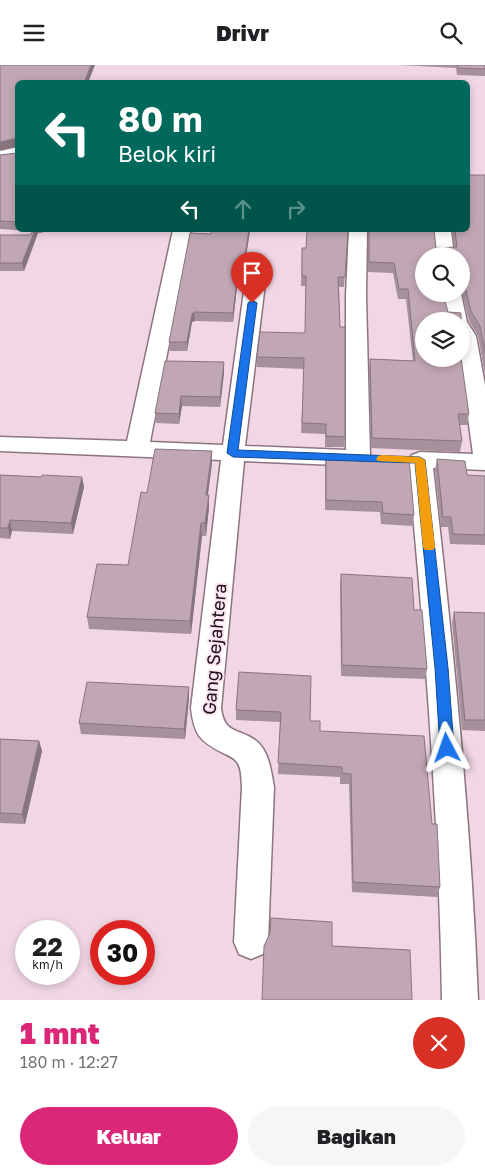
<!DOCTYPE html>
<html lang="id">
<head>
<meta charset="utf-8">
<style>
  body { margin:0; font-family:"Golos Text",sans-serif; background:#f6f6f6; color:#202124; height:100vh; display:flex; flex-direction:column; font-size:19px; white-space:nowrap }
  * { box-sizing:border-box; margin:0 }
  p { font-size:16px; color:#757577 }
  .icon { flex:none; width:28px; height:28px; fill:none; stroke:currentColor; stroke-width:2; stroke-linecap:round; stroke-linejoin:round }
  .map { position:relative; height:935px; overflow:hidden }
  .drawer { display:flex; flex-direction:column; background:#fff; flex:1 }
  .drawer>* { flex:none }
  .guide { position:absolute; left:15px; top:15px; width:455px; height:152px; border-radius:8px; box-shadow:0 2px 8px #0003; background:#00695c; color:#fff; overflow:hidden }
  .fabs { position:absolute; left:415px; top:182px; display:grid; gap:10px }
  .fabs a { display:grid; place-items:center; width:55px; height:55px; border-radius:50%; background:#fff; box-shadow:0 2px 8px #0003; font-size:25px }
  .speed { position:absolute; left:15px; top:855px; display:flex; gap:10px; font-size:25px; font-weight:700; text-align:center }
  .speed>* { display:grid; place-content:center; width:65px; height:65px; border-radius:50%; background:#fff; box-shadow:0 2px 8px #0003; line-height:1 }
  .speed small { font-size:12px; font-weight:400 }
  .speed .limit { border:8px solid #d22; background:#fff; color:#111 }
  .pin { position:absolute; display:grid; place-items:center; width:42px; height:42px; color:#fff; margin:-51px -21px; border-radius:50% 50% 50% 0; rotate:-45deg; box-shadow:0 0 5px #0007 }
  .pin .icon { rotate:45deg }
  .me { position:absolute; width:55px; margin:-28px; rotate:356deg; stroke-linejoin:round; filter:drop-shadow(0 0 4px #0008) }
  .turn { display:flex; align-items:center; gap:18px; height:105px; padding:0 20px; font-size:22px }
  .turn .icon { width:65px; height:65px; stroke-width:2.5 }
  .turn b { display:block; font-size:35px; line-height:42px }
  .lanes { display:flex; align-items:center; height:48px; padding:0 20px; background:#0003; justify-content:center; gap:25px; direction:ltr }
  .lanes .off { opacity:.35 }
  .round { display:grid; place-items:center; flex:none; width:52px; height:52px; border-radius:26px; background:#f6f6f6 }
  .overview { display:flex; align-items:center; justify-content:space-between; height:85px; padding:0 20px }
  h1 { font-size:30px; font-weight:800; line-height:38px; color:#db2777 }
  .button { display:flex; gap:10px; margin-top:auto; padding:10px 20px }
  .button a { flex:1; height:58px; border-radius:30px; background:#db2777; color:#fff; font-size:20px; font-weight:800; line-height:58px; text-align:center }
  .button a+a { background:#f6f6f6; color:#202124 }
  header { display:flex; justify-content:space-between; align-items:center; height:65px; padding:0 20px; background:#fff; font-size:22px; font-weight:800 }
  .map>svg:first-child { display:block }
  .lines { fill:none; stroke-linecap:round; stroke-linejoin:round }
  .minor-casing { stroke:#8c7480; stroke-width:3 }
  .minor { fill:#fff; fill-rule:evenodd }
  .wall { fill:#a6909b }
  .shaded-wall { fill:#87757e }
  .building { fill:#c1a7b4; stroke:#87757e }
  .route { fill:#1a73e8; stroke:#114b97 }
  .slow { fill:#f59e0b }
  .labels { text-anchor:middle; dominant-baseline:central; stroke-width:4; stroke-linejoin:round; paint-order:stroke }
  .street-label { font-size:18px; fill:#1c1318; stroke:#ffe4f1 }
</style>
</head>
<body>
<header><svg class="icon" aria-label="menu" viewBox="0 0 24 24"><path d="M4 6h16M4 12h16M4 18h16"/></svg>Drivr<svg class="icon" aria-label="search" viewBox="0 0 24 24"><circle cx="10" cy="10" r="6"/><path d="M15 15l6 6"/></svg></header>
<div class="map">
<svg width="485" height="935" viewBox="0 0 485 935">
  <rect width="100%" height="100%" fill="#f1d6e4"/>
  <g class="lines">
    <g class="minor-casing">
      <path id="minor" d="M18 82V94L0 96V86Z
        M173 165H191L150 377 223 380 245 219 248 215 255 213 262 215 265 219 245 381 346 385V230L349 165H367L366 230 370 390 372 393 368 398 360 401 244 396 221 643C224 669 238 663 255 675 269 685 271 706 274 722L268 877 263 889 251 894 239 889 234 877 242 722C241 713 242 702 236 696 233 692 227 690 223 688 199 676 194 669 191 643L221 395 0 386V372L127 376Z
        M433 165H451L454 191H436Z
        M441 229H461L467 257 476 271 485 320V405L433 403C453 580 471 757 478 935H442C439 754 425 575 408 395L412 390 420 387 473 389 460 294 461 256H448Z"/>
    </g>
    <use href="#minor" class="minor"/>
  </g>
  <path class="wall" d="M400 0H485V11L457 10 456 3Z
    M18 88V165H44L42 168H38L24 206H0V170H30L32 167 31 166 0 164V90Z
    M485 110V310L478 271 469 256 462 228H461V191H424V256L469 349 467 360H459L462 376 460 387 371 383 369 305 370 294 413 296 406 234H398L393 208 368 207V165H434L436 183H454L452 165H468Z
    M250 165 244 205H239L233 257 195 256 192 257 187 286H170L169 277 211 169Z
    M348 165 344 222H339L340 262 345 372 344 382H325V369L301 368 304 304 257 302V292L305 268 306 221H301L302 183H306L310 166Z
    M224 297V308L220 342 182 341 179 359 156 358 155 348Z
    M212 386V398L208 430 209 442 206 471H202L191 569 89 564 87 552 128 500 147 428Z
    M326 390 414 450 412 461 381 459 380 447 325 445V401Z
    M437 394 467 410 485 411V480L450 479 448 462H441L435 405Z
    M0 410 41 412H82L84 422 73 469 12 466 10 474 0 473Z
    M341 509 414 545 427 604 425 614 341 611 340 520Z
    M454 547 485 548V666L462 665 452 557Z
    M239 607 310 656 320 666 432 759 440 822 437 832 352 827 349 719H340V712L278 709 280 657 236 655V645Z
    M189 622V633L185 674 81 669 79 658Z
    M0 674 39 676 42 686 25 759 0 758Z"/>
  <path class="shaded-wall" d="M91 0H95L88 18H84Z
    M18 73V81L0 85V77Z
    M35 165H38V168L24 206 22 198Z
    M249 165H250V166L244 205V197Z
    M239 197V205L233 257V248Z
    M194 247 195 256 192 257 187 286V277L192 249Z
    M224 297V308L220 342V332Z
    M181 331 182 341 179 359V349Z
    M212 386V398L206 442V430Z
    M82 412 84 422 73 469 71 458Z
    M209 430V442L206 471 205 458Z
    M10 455 12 466 10 474 8 463Z
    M201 458 202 471 191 569 190 556Z
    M189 622V633L185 674 184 664Z
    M39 676 42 686 25 759 22 749Z"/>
  <path class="building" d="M0 0H91L84 18H18V73L0 77Z
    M457 0H485V4L458 3Z
    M18 88V157L0 156V90Z
    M468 110H485V288L480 261 471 246 464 218H461V191H424V229H443L448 247 461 248V256H424V294L461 293 469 349H458L462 376 372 373 370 294 415 296 408 224H399L394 198 369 197V165H434L436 183 457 182 455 165H468Z
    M34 165H35L22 198H0V170H30Z
    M212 165H249L244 197H239L233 248 194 247 192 249 187 277H169L190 168 211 169Z
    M310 165H348L345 212H338L340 262H345V372L326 371V359L302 358 304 293 257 292 260 267 305 268 306 211H302V183H306L307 166H310Z
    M165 296 224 297 220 332 181 331 179 349 155 348Z
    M155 384 212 386 206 430H209L205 458H201L190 556 87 552 97 499 128 500 141 427 147 428Z
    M326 390 409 393 414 450 383 448 382 437 326 435Z
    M437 394 465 396 467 410 485 411V470L453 469 451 452H443Z
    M0 410 41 412 42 410 82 412 71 458 10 455 8 463H0Z
    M341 509 412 513 414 545H422L427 604 342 600Z
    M454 547 485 548V655H465Z
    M239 607 311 611 310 656H320V666L424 671 432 759H437L440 822 353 817 351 709 342 708V702L278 698 281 647 236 645Z
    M87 617 189 622 184 664 79 658Z
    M0 674 39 676 22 749 0 748Z
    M271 853 332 857V881L410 885 412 935H262L264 881 270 868Z"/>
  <path class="route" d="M252 235 257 238 238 385 420 392 425 395 448 603 454 683 452 687 447 689 442 687 440 683 435 603 415 398 233 392 227 388 248 238Z"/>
  <path class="slow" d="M382 390 420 392 425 395 435 482 433 485H425L423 482 415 398 378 396 376 394 378 391Z"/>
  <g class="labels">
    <g class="street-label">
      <text transform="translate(214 584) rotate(-85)">Gang Sejahtera</text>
    </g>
  </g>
</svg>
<div class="fabs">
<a><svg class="icon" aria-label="search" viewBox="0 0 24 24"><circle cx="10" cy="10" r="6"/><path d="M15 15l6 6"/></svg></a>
<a><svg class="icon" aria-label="layers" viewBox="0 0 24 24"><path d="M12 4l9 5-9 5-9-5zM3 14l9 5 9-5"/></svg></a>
</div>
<div class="speed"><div>22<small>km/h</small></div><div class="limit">30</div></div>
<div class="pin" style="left:252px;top:238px;background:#d93025"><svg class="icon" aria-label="arrive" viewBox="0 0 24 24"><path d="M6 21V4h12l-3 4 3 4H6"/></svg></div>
<svg class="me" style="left:447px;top:683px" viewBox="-20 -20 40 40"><path d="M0-17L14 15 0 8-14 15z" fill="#1a73e8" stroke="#fff" stroke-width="4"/></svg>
<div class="guide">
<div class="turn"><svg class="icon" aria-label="left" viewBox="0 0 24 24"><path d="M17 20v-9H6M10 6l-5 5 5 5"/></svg><div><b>80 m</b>Belok kiri</div></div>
<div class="lanes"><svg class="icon" aria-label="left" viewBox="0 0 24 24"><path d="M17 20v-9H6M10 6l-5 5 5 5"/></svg><svg class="icon off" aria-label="ahead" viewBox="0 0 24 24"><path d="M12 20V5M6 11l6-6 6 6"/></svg><svg class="icon off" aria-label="right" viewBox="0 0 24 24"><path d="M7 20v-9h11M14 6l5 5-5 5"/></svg></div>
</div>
</div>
<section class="drawer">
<div class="overview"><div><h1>1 mnt</h1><p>180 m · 12:27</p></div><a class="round" style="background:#d93025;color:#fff"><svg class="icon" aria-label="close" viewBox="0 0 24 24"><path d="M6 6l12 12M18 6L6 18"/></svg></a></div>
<div class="button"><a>Keluar</a><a>Bagikan</a></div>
</section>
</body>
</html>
